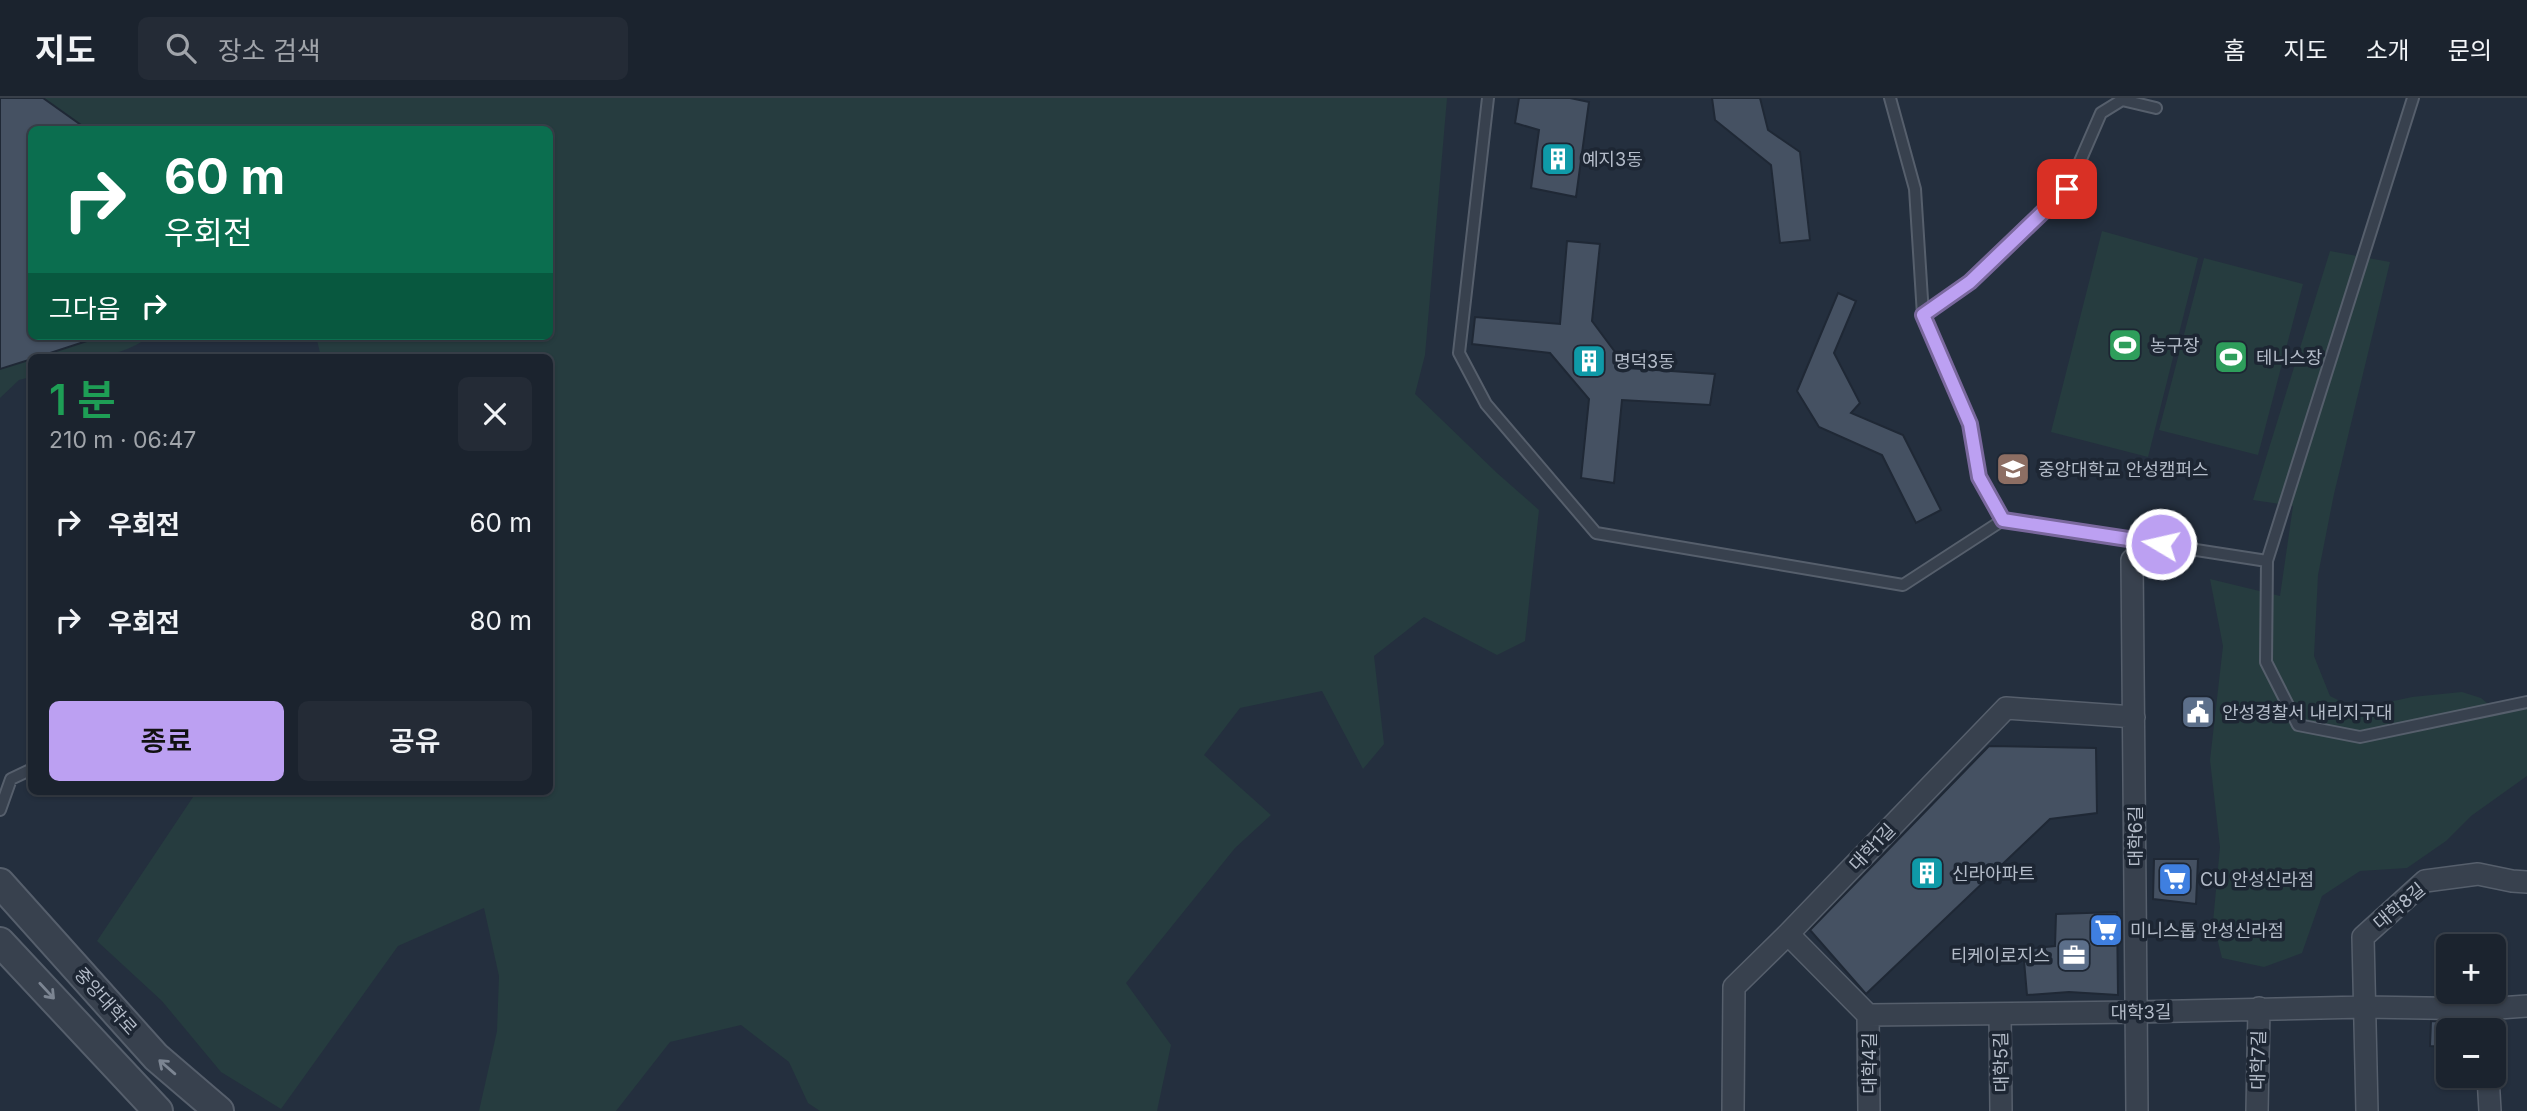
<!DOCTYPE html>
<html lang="ko">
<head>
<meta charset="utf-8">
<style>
  body { margin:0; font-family:Inter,"Noto Sans KR",sans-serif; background:#242b36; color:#f1f3f6; height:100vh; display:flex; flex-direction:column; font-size:26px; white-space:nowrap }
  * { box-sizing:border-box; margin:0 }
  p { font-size:23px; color:#a0a4aa }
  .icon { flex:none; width:38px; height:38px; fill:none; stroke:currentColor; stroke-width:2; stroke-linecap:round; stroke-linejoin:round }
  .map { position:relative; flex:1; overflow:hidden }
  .details { position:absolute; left:28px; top:256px; width:525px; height:441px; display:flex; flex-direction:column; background:#1b232e; border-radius:10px; box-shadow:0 2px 5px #0004,0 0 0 2px #39404a }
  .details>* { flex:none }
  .banner { position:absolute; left:28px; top:28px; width:525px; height:214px; border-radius:10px; box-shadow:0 2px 5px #0004,0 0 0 2px #39404a; background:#0b6e4f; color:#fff; overflow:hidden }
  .buttons { position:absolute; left:2436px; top:836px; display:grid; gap:14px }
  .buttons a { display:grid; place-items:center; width:70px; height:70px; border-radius:10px; background:#1b232e; box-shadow:0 2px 5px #0004,0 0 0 2px #39404a; font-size:35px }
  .pin { position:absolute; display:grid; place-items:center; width:60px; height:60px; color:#fff; margin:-30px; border-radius:14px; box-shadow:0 4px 10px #0006 }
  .me { position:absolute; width:77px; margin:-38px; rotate:279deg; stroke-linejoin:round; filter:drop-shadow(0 0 5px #0008) }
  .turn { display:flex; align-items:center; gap:24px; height:147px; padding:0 21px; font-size:32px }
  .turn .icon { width:91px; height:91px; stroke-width:2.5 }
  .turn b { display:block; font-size:49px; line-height:60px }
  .then { display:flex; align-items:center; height:66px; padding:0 21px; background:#0003; gap:14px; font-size:26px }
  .round { display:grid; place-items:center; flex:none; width:74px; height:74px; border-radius:10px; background:#242b36 }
  .headline { display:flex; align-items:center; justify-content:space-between; height:119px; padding:0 21px }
  h1 { font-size:42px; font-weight:600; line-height:52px; color:#1e9e55 }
  .cta { display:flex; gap:14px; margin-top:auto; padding:14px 21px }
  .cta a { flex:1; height:80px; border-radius:10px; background:#bca0f2; color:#111; font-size:28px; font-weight:600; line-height:80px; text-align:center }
  .cta a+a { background:#242b36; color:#f1f3f6 }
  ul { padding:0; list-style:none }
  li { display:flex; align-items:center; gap:21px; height:98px; padding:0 21px }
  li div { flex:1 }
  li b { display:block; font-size:26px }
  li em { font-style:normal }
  header { display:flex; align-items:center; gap:42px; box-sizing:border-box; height:98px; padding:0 35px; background:#1b232e; border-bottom:2px solid #39404a }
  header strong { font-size:33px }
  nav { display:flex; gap:38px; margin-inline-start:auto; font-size:24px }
  .search { width:490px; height:63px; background:#242b36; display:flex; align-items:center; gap:18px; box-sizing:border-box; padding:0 24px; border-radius:10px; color:#a0a4aa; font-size:26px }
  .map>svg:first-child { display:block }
  .green { fill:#263c3f }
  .building { fill:#455162; stroke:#1f2835; stroke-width:2 }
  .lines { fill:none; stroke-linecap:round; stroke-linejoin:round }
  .service-casing { stroke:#565f6c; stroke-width:14 }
  .minor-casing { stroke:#565f6c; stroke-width:24 }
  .tertiary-casing { stroke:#565f6c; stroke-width:32 }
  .service { stroke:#38414e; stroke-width:10 }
  .minor { stroke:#38414e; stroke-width:21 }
  .tertiary { stroke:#38414e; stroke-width:28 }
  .oneway { stroke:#7c8592 }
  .route-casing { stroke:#7a689d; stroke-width:18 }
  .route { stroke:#bca0f2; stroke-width:12 }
  .labels { text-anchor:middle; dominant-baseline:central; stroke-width:7; stroke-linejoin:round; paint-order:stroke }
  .poi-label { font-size:18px; fill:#b4bcc9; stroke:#1d2633; text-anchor:start }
  .street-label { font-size:18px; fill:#b4bcc9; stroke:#1d2633 }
</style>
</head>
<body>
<header>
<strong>지도</strong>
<div class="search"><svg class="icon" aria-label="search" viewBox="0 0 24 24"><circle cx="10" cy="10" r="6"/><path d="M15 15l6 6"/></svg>장소 검색</div>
<nav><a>홈</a><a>지도</a><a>소개</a><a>문의</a></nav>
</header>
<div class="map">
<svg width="2527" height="1013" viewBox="0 0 2527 1013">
  <rect width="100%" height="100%" fill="#242f3e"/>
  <path class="green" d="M43 0H1447L1425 257 1415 296 1497 375 1539 412 1525 543 1497 557 1424 519 1374 558 1384 646 1363 671 1322 593 1240 610 1204 657 1271 717 1235 750 1126 885 1171 947 1157 1013H820L808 1005 789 964 741 927 670 944 616 1013H479L497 933 499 878 484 810 398 848 281 1011 221 974 162 903 97 843 197 693H550V259H321L316 238H550V32L88 31Z
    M2102 133 2198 160 2148 359 2051 334Z
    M2330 153 2390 164 2334 396 2318 477 2314 558 2330 598 2356 611 2412 599 2462 594 2481 600 2494 611 2527 610V678L2471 718 2446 743 2407 770 2360 773 2322 798 2302 855 2264 869 2222 860 2213 824 2220 749 2210 662 2223 548 2210 481 2280 498 2293 408 2253 402Z
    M2204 160 2303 186 2258 357 2159 332Z
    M103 238H151C111 265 84 259 38 259Z
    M31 261V279L19 282 0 300V271Z"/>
  <path class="building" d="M0 0H43L88 32H32V238H93V241L38 259H32V261L0 271Z
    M1519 0H1570L1589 4 1576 99 1531 90 1539 32 1515 25Z
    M1712 0H1760L1768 32 1800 54 1810 142 1780 145 1771 67 1715 22Z
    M1567 143 1600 146 1592 223 1627 270 1715 276 1710 307 1622 302 1614 385 1581 380 1589 301 1550 255 1472 246 1475 219 1560 226Z
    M1838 195 1856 203 1834 255 1860 305 1851 315 1903 337 1941 412 1916 425 1882 357 1819 329 1797 293Z
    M1989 648 2096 650 2097 715 2050 721 1866 896 1810 832Z
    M2154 761H2198L2196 806 2153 801Z
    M2117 814 2118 897 2069 894 2027 897 2023 851 2055 848 2056 816Z
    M2431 923 2448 924V949L2430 948Z"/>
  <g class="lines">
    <g class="service-casing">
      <path id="service" d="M1488 0 1459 255 1486 306 1596 435 1903 487 2003 422 2267 463 2413 0
        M1890 0 1915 91 1923 217 1970 326 1979 379 2003 422
        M1923 217 1970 184 2027 127 2068 91 2101 15 2122 2 2156 10
        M2267 463 2266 564 2298 627 2360 639 2527 604
        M0 712 11 681 32 671"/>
    </g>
    <g class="minor-casing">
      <path id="minor" d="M2132 462 2137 1013
        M1788 836 1868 917 2136 914 2365 909 2485 911 2527 908
        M2485 911 2486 933
        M2000 916 2001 1013
        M1868 917 1869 1013
        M2488 978 2490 1013
        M1733 1013 1734 889 1788 836 2006 610 2134 619
        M2257 1013 2259 910
        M2367 1013 2363 839 2425 783 2478 776 2512 783 2527 784"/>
    </g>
    <g class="tertiary-casing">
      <path id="tertiary" d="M0 785 156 959 219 1013
        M0 844 158 1013"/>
    </g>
    <use href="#service" class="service"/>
    <use href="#minor" class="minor"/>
    <use href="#tertiary" class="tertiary"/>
  </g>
  <defs><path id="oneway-shaft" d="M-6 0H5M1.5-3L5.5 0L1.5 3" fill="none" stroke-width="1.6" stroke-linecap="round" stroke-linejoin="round" transform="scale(1.75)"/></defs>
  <g class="oneway">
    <use href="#oneway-shaft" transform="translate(47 893) rotate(47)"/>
    <use href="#oneway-shaft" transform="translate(167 969) rotate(-139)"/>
  </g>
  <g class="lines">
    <g class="route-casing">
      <path id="route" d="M2067 91 1970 184 1923 217 1970 326 1979 379 2003 422 2161 446"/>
    </g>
    <use href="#route" class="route"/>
  </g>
  <defs>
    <g id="building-square" transform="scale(1.75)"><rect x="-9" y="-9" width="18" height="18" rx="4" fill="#0f9aa8" stroke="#1d2633"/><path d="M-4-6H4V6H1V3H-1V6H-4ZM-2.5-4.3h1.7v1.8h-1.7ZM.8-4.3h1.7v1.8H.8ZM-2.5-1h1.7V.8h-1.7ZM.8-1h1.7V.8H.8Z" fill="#fff"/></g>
    <g id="stadium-square" transform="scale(1.75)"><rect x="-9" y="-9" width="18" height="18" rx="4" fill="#2e9e5b" stroke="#1d2633"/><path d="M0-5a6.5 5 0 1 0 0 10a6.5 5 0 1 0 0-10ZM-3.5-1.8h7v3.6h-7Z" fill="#fff"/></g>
    <g id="university-square" transform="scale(1.75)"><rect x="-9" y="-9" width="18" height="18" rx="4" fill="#8d6e63" stroke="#1d2633"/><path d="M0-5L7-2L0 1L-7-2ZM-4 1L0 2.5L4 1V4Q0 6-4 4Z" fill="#fff"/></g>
    <g id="civic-square" transform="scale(1.75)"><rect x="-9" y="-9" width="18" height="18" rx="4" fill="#5c6f8a" stroke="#1d2633"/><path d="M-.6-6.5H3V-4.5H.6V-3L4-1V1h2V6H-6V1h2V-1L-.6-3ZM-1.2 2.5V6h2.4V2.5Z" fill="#fff"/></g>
    <g id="supermarket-square" transform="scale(1.75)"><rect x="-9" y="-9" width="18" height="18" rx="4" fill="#3f7fe0" stroke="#1d2633"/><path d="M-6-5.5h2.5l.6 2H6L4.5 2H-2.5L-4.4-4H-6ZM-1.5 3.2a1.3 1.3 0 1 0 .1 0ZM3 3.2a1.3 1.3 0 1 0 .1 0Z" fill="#fff"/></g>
    <g id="office-square" transform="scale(1.75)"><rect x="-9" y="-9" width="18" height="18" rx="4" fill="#5c6f8a" stroke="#1d2633"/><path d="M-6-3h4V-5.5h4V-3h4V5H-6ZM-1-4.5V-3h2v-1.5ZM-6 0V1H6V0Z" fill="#fff"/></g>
  </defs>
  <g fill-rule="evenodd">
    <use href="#building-square" x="1558" y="61"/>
    <use href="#stadium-square" x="2125" y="247"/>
    <use href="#stadium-square" x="2231" y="259"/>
    <use href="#building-square" x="1589" y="263"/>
    <use href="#university-square" x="2013" y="371"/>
    <use href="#civic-square" x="2198" y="614"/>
    <use href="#building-square" x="1927" y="775"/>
    <use href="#supermarket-square" x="2175" y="781"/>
    <use href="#supermarket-square" x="2106" y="832"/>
    <use href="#office-square" x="2074" y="857"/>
  </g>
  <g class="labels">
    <g class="poi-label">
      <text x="1582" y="61">예지3동</text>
      <text x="2150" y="247">농구장</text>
      <text x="2256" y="259">테니스장</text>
      <text x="1614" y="263">명덕3동</text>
      <text x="2038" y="371">중앙대학교 안성캠퍼스</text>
      <text x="2222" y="614">안성경찰서 내리지구대</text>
      <text x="1952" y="775">신라아파트</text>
      <text x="2200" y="781">CU 안성신라점</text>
      <text x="2130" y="832">미니스톱 안성신라점</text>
      <text x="2050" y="857" text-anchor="end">티케이로지스</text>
    </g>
    <g class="street-label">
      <text transform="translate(2135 738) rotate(-90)">대학6길</text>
      <text transform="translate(1872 749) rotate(-46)">대학1길</text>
      <text transform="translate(2399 808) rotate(-40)">대학8길</text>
      <text transform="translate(106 903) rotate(48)">중앙대학로</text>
      <text transform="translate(2141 914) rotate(-1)">대학3길</text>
      <text transform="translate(2258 962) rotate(-89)">대학7길</text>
      <text transform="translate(2001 964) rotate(-91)">대학5길</text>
      <text transform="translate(1869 965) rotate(-90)">대학4길</text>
    </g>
  </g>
</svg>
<div class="buttons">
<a>+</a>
<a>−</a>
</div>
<div class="pin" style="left:2067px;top:91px;background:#d93025"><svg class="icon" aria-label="arrive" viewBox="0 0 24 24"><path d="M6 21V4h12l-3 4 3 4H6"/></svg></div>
<svg class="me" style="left:2161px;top:446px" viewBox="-20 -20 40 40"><circle r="17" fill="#bca0f2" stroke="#fff" stroke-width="3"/><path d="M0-11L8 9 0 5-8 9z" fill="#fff"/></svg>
<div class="banner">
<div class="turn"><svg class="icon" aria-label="right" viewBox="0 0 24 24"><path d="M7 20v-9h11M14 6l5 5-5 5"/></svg><div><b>60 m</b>우회전</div></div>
<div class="then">그다음<svg class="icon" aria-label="right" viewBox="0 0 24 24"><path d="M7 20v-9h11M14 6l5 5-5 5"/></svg></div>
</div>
<section class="details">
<div class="headline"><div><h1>1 분</h1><p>210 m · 06:47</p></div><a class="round"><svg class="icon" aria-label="close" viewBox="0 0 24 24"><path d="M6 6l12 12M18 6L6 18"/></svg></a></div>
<ul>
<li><svg class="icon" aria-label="right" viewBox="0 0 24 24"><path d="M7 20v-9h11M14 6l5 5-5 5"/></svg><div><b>우회전</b></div><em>60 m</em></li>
<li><svg class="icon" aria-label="right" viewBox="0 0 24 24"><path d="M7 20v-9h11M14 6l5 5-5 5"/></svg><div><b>우회전</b></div><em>80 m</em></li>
</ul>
<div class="cta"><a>종료</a><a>공유</a></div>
</section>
</div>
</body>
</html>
